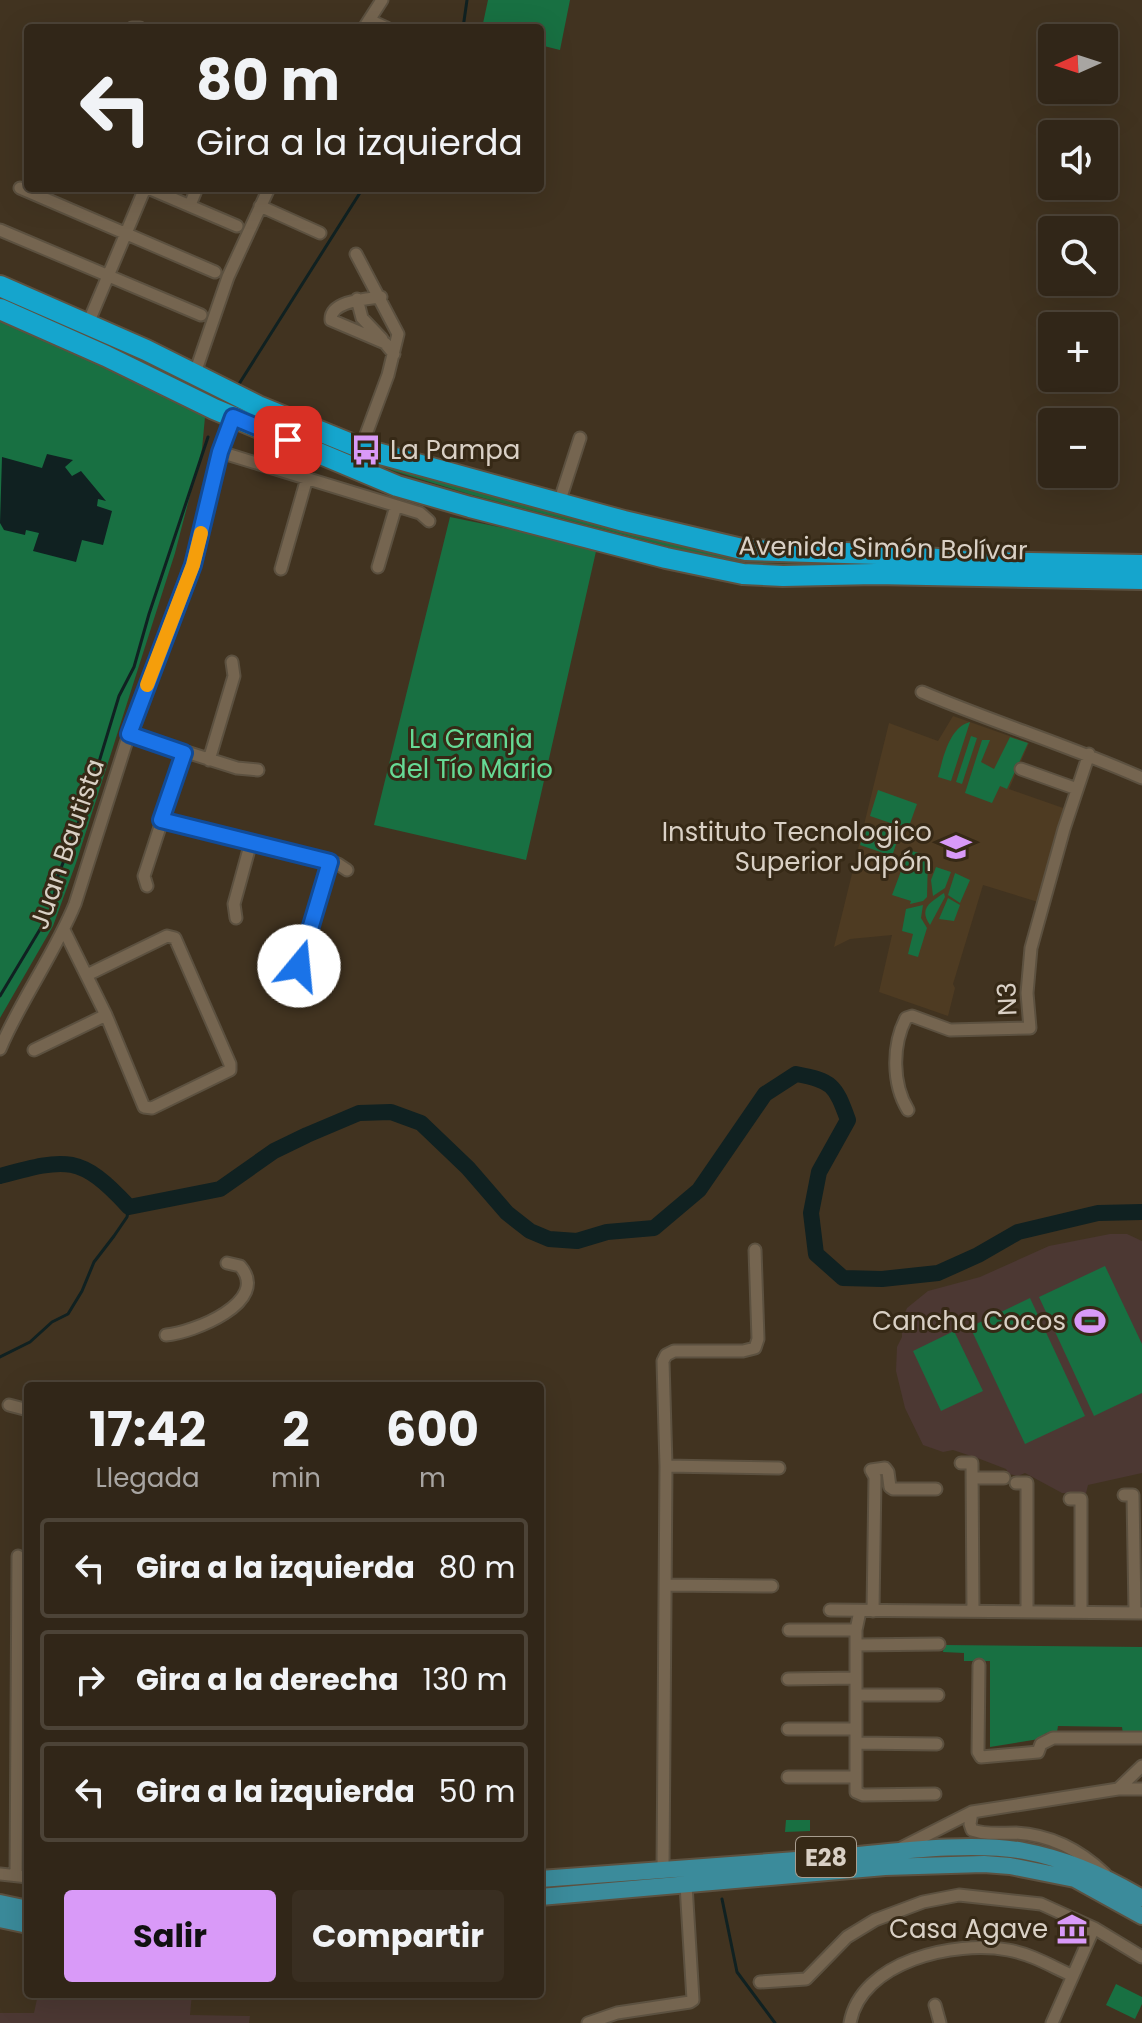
<!DOCTYPE html>
<html lang="es">
<head>
<meta charset="utf-8">
<style>
  body { margin:0; font-family:Poppins,sans-serif; background:#392e21; color:#f1f3f6; height:100vh; display:flex; flex-direction:column; font-size:30px; white-space:nowrap }
  * { box-sizing:border-box; margin:0 }
  p { font-size:26px; color:#a8a5a2 }
  .icon { flex:none; width:44px; height:44px; fill:none; stroke:currentColor; stroke-width:2; stroke-linecap:round; stroke-linejoin:round }
  .map { position:relative; flex:1; overflow:hidden }
  .drawer { position:absolute; left:24px; top:1382px; width:520px; height:616px; display:flex; flex-direction:column; background:#312618; border-radius:8px; box-shadow:0 8px 32px #0002,0 0 0 2px #4c4337 }
  .drawer>* { flex:none }
  .guide { position:absolute; left:24px; top:24px; width:520px; height:168px; border-radius:8px; box-shadow:0 8px 32px #0002,0 0 0 2px #4c4337; background:#312618; color:#f1f3f6; overflow:hidden }
  .needle { width:52px; rotate:267deg }
  .fabs { position:absolute; left:1038px; top:24px; display:grid; gap:16px }
  .fabs a { display:grid; place-items:center; width:80px; height:80px; border-radius:8px; background:#312618; box-shadow:0 8px 32px #0002,0 0 0 2px #4c4337; font-size:40px }
  .pin { position:absolute; display:grid; place-items:center; width:68px; height:68px; color:#fff; margin:-34px; border-radius:16px; box-shadow:0 4px 12px #0006 }
  .me { position:absolute; width:88px; margin:-44px; rotate:17deg; stroke-linejoin:round; filter:drop-shadow(0 0 6px #0008) }
  .turn { display:flex; align-items:center; gap:28px; height:168px; padding:0 40px; font-size:36px }
  .turn .icon { width:104px; height:104px; stroke-width:2.5 }
  .turn b { display:block; font-size:56px; line-height:68px }
  .eta { display:flex; justify-content:space-evenly; align-items:center; height:136px; text-align:center }
  .eta b { font-size:48px; font-weight:700; line-height:56px }
  .cta { display:flex; gap:16px; margin-top:auto; padding:16px 40px }
  .cta a { flex:1; height:92px; border-radius:8px; background:#d99af8; color:#111; font-size:32px; font-weight:700; line-height:92px; text-align:center }
  .cta a+a { background:#392e21; color:#f1f3f6 }
  ul { padding:0; list-style:none }
  li { display:flex; align-items:center; gap:24px; height:100px; margin:0 16px 12px; padding:0 24px; border:4px solid #4c4337; border-radius:8px }
  li div { flex:1 }
  li b { display:block; font-size:30px }
  li em { font-style:normal }
  .map>svg:first-child { display:block }
  .commercial { fill:#4c3833 }
  .built { fill:#4e3b22 }
  .green { fill:#187042 }
  .water { fill:#102121 }
  .lines { fill:none; stroke-linecap:round; stroke-linejoin:round }
  .stream { stroke:#102121; stroke-width:3 }
  .river { stroke:#102121; stroke-width:16 }
  .street-casing { stroke:#5c5140; stroke-width:15 }
  .primary-casing { stroke:#5c5140; stroke-width:20 }
  .highway-casing { stroke:#5c5140; stroke-width:24 }
  .street { stroke:#756550; stroke-width:11 }
  .primary { stroke:#3b8b9b; stroke-width:16 }
  .highway { stroke:#15a5cd; stroke-width:20 }
  .route-casing { stroke:#114b97; stroke-width:20 }
  .route { stroke:#1a73e8; stroke-width:14 }
  .slow { stroke:#f59e0b; stroke-width:14 }
  .labels { text-anchor:middle; dominant-baseline:central; stroke-width:6; stroke-linejoin:round; paint-order:stroke }
  .shield { fill:#362916; stroke:#a89e90; stroke-width:2 }
  .shield-label { font-size:24px; font-weight:bold; fill:#d9d0c5 }
  .poi-label { font-size:26px; fill:#d9d0c5; stroke:#362916; text-anchor:end }
  .street-label { font-size:26px; fill:#d9d0c5; stroke:#362916 }
  .park-label { font-size:26px; fill:#66da95; stroke:#362916 }
</style>
</head>
<body>
<div class="map">
<svg width="1142" height="2023" viewBox="0 0 1142 2023">
  <rect width="100%" height="100%" fill="#413320"/>
  <path class="commercial" d="M1110 1234H1127L1142 1241V1473L1088 1485 1086 1493H1062L1025 1473 1018 1476 1009 1474 1006 1469 980 1459 953 1450 943 1452 923 1445 905 1408 896 1371 897 1347 902 1337V1319L907 1308 928 1291 980 1277 1049 1246Z
    M38 1994H192L190 2015 250 2016 249 2023H0V2013H34Z"/>
  <path class="built" d="M953 716 1029 743 1009 789 1066 809 1038 902 983 885 953 984 955 988 948 1016 879 992 892 935 850 939 834 947 889 723 938 741Z"/>
  <path class="green" d="M488 0H570L560 50 540 45V28H482Z
    M0 293 434 478 548 507 680 545 738 556 920 565 764 563 738 561 678 549 472 495 394 471 253 416 172 375 70 333 0 299Z
    M0 317 205 417 202 449 175 553 76 863 53 926 0 1018Z
    M450 517 597 547 526 860 374 825Z
    M970 722 951 781 938 777C943 759 949 727 970 722Z
    M971 736 977 738 962 784 956 782Z
    M1010 737 1028 743 1007 789 1000 786 992 803 965 793 982 740H990L981 762 994 769Z
    M878 790 917 804 908 829 870 816Z
    M867 824 899 836 892 856 860 845Z
    M909 850 928 856 927 897 923 901 910 904 911 901 892 895Z
    M936 867 951 872 945 888 933 896 931 880Z
    M955 873 970 880 960 903 948 895Z
    M944 893 945 897 930 925C918 908 931 902 944 893Z
    M948 898 960 905 954 921 939 919Z
    M923 905 921 918 927 928 918 957 908 954 913 934 902 931 906 909Z
    M1105 1266 1142 1344V1393L1094 1416 1039 1297Z
    M1030 1298 1085 1416 1025 1444 970 1327Z
    M954 1331 983 1391 941 1411 913 1351Z
    M944 1645 1142 1647V1734H1123L1122 1727 1058 1726 1057 1732 1046 1733 1039 1739 990 1747V1661H964V1653L943 1652Z
    M786 1820H810V1831L785 1832Z
    M1116 1984 1142 1997V2004L1135 2019 1106 2005Z"/>
  <path class="water" d="M47 454 73 460 65 467 72 476 81 471 106 501 98 499 97 506 112 511 103 545 82 540 76 562 33 551 39 533 26 530 25 535 4 530 0 523 2 457 42 468Z"/>
  <g class="lines">
    <path class="stream" d="M463 28 467 0
      M239 384 363 188
      M0 996 51 911 58 876 89 795 119 696 134 667 149 614 208 437
      M0 1357 30 1342 52 1322 68 1314 82 1291 94 1262 114 1236 127 1217 129 1207
      M722 1899 737 1972 775 2023"/>
    <path class="river" d="M0 1176C67 1158 80 1154 129 1207L220 1189 274 1151 307 1135 359 1113 391 1112 421 1123 468 1168 507 1213 530 1231 549 1239 577 1241 607 1232 654 1228 699 1190 765 1094 796 1074C832 1081 835 1084 848 1120L819 1172 811 1213 816 1254 843 1278 882 1279 938 1273 978 1255 1018 1232 1098 1213 1142 1212"/>
    <g class="street-casing">
      <path id="street" d="M369 20 387 28
        M132 28H140
        M364 28 382 0
        M20 188 215 272
        M148 188 237 226
        M190 205 197 188
        M260 206 320 233
        M0 230 201 315
        M356 254 398 334 388 375 361 448
        M381 297C366 299 330 301 331 320L385 343 394 354
        M357 299 362 318 382 339
        M87 326 145 188
        M195 373 228 277 269 188
        M220 452 420 513 429 521
        M559 503 580 438
        M378 567 396 506
        M281 569 307 478
        M922 692C995 723 1070 746 1142 778
        M129 734 237 768 258 770
        M209 760 234 676 232 662
        M1021 769 1077 789
        M161 820 338 864 347 870
        M147 886 144 876 184 753
        M236 918 234 904 251 842
        M64 930 106 1015 144 1107 152 1108 230 1070V1064L175 938 167 936 87 975
        M309 998 291 992 330 862
        M0 1049C21 999 54 955 75 904L129 734 193 565 220 452 233 417
        M34 1050 106 1015
        M908 1110C892 1084 892 1045 906 1018L912 1016 950 1030 1030 1028 1027 993 1031 948 1064 829 1089 754
        M166 1335C192 1333 272 1302 240 1266L227 1263
        M9 1405 28 1410
        M961 1463H972L973 1611
        M666 1466 779 1468
        M871 1470 875 1477 873 1611
        M871 1470 885 1468 888 1472 890 1487 893 1489H936
        M972 1478H1004
        M1016 1483H1027V1611
        M1124 1495H1133L1135 1612
        M1070 1499H1081V1611
        M666 1585 772 1586
        M830 1610 1142 1613
        M860 1611 856 1630V1792L863 1795 935 1794
        M789 1630H856
        M856 1645 939 1644
        M979 1665 978 1752 981 1757 1038 1752 1041 1744 1053 1738H1142
        M788 1679 856 1678
        M857 1695H938
        M788 1729H856
        M856 1743 937 1744
        M788 1777H855
        M1118 1789 1142 1766
        M972 1812 970 1824 972 1830C986 1835 1001 1833 1016 1833 1052 1835 1080 1850 1105 1874
        M901 1848 972 1812 1118 1789H1142
        M663 1869 666 1466 663 1361 666 1355 674 1351H743L755 1348 758 1339 755 1250
        M0 1874 28 1877
        M16 1875 18 1556
        M760 1982 806 1979 847 1937 875 1920 923 1902 959 1895 1041 1904 1094 1928 1142 1957
        M935 2005 940 2023
        M588 2023 617 2013 690 2002 693 2000 686 1885
        M850 2023C861 1961 955 1940 1008 1950 1031 1954 1051 1966 1071 1975
        M1052 2023 1094 1928"/>
    </g>
    <g class="primary-casing">
      <path id="primary" d="M540 1879C639 1872 738 1865 837 1857 892 1852 971 1841 1024 1851 1067 1859 1105 1876 1142 1898
        M540 1897 885 1867 984 1864 1010 1866 1075 1879 1142 1916
        M0 1903 28 1909
        M0 1919 28 1925"/>
    </g>
    <g class="highway-casing">
      <path id="highway" d="M0 286 146 350 258 406 366 450 624 521 746 550 877 554 974 562 1142 565
        M0 309 106 356 214 409 397 486 470 507 666 558 743 574 783 576 875 574 1142 579"/>
    </g>
    <use href="#street" class="street"/>
    <use href="#primary" class="primary"/>
    <use href="#highway" class="highway"/>
  </g>
  <g class="lines">
    <g class="route-casing">
      <path id="route" d="M288 440 233 417 220 452 193 565 129 734 184 753 161 820 330 862 299 966"/>
    </g>
    <use href="#route" class="route"/>
    <path class="slow" d="M147 685 193 565 201 533"/>
  </g>
  <defs>
    <g id="bus-bare" transform="scale(2.4)"><path d="M-5-6H5V4H4V6H2V4H-2V6H-4V4H-5ZM-3.5-4V0h7V-4ZM-3.5 1.2v1.5H-2V1.2ZM2 1.2v1.5H3.5V1.2Z" fill="#d99af8" stroke="#362916" stroke-width="2.5" paint-order="stroke"/></g>
    <g id="university-bare" transform="scale(2.4)"><path d="M0-5L7-2L0 1L-7-2ZM-4 1L0 2.5L4 1V4Q0 6-4 4Z" fill="#d99af8" stroke="#362916" stroke-width="2.5" paint-order="stroke"/></g>
    <g id="stadium-bare" transform="scale(2.4)"><path d="M0-5a6.5 5 0 1 0 0 10a6.5 5 0 1 0 0-10ZM-3.5-1.8h7v3.6h-7Z" fill="#d99af8" stroke="#362916" stroke-width="2.5" paint-order="stroke"/></g>
    <g id="museum-bare" transform="scale(2.4)"><path d="M0-6L6-3V-2H-6V-3ZM-5-1h2V3h-2ZM-1-1h2V3h-2ZM3-1h2V3H3ZM-6 4H6V6H-6Z" fill="#d99af8" stroke="#362916" stroke-width="2.5" paint-order="stroke"/></g>
  </defs>
  <g fill-rule="evenodd">
    <use href="#bus-bare" x="366" y="450"/>
    <use href="#university-bare" x="956" y="847"/>
    <use href="#stadium-bare" x="1090" y="1321"/>
    <use href="#museum-bare" x="1072" y="1929"/>
  </g>
  <g class="labels">
    <rect class="shield" x="796" y="1837" width="60" height="40" rx="6"/>
    <g class="shield-label">
      <text x="826" y="1857">E28</text>
    </g>
    <g class="poi-label">
      <text x="390" y="450" text-anchor="start">La Pampa</text>
      <text x="932" y="832">Instituto Tecnologico<tspan x="932" dy="30">Superior Japón</tspan></text>
      <text x="1066" y="1321">Cancha Cocos</text>
      <text x="1048" y="1929">Casa Agave</text>
    </g>
    <g class="street-label">
      <text transform="translate(883 548) rotate(1)">Avenida Simón Bolívar</text>
      <text transform="translate(67 844) rotate(-71)">Juan Bautista</text>
      <text transform="translate(1007 999) rotate(-92)">N3</text>
    </g>
    <g class="park-label">
      <text x="471" y="739">La Granja<tspan x="471" dy="30">del Tío Mario</tspan></text>
    </g>
  </g>
</svg>
<div class="fabs">
<a><svg class="needle" viewBox="-14 -14 28 28"><path d="M0-13l5 13h-10z" fill="#e53935"/><path d="M0 13l5-13h-10z" fill="#a8a5a2"/></svg></a>
<a><svg class="icon" aria-label="sound" viewBox="0 0 24 24"><path d="M4 9h4l5-4v14l-5-4H4zM17 9q2 3 0 6"/></svg></a>
<a><svg class="icon" aria-label="search" viewBox="0 0 24 24"><circle cx="10" cy="10" r="6"/><path d="M15 15l6 6"/></svg></a>
<a>+</a>
<a>−</a>
</div>
<div class="pin" style="left:288px;top:440px;background:#d93025"><svg class="icon" aria-label="arrive" viewBox="0 0 24 24"><path d="M6 21V4h12l-3 4 3 4H6"/></svg></div>
<svg class="me" style="left:299px;top:966px" viewBox="-20 -20 40 40"><circle r="19" fill="#fff"/><path d="M0-13L10 11 0 6-10 11z" fill="#1a73e8"/></svg>
<div class="guide">
<div class="turn"><svg class="icon" aria-label="left" viewBox="0 0 24 24"><path d="M17 20v-9H6M10 6l-5 5 5 5"/></svg><div><b>80 m</b>Gira a la izquierda</div></div>
</div>
<section class="drawer">
<div class="eta">
<div><b>17:42</b><p>Llegada</p></div>
<div><b>2</b><p>min</p></div>
<div><b>600</b><p>m</p></div>
</div>
<ul>
<li><svg class="icon" aria-label="left" viewBox="0 0 24 24"><path d="M17 20v-9H6M10 6l-5 5 5 5"/></svg><div><b>Gira a la izquierda</b></div><em>80 m</em></li>
<li><svg class="icon" aria-label="right" viewBox="0 0 24 24"><path d="M7 20v-9h11M14 6l5 5-5 5"/></svg><div><b>Gira a la derecha</b></div><em>130 m</em></li>
<li><svg class="icon" aria-label="left" viewBox="0 0 24 24"><path d="M17 20v-9H6M10 6l-5 5 5 5"/></svg><div><b>Gira a la izquierda</b></div><em>50 m</em></li>
</ul>
<div class="cta"><a>Salir</a><a>Compartir</a></div>
</section>
</div>
</body>
</html>
